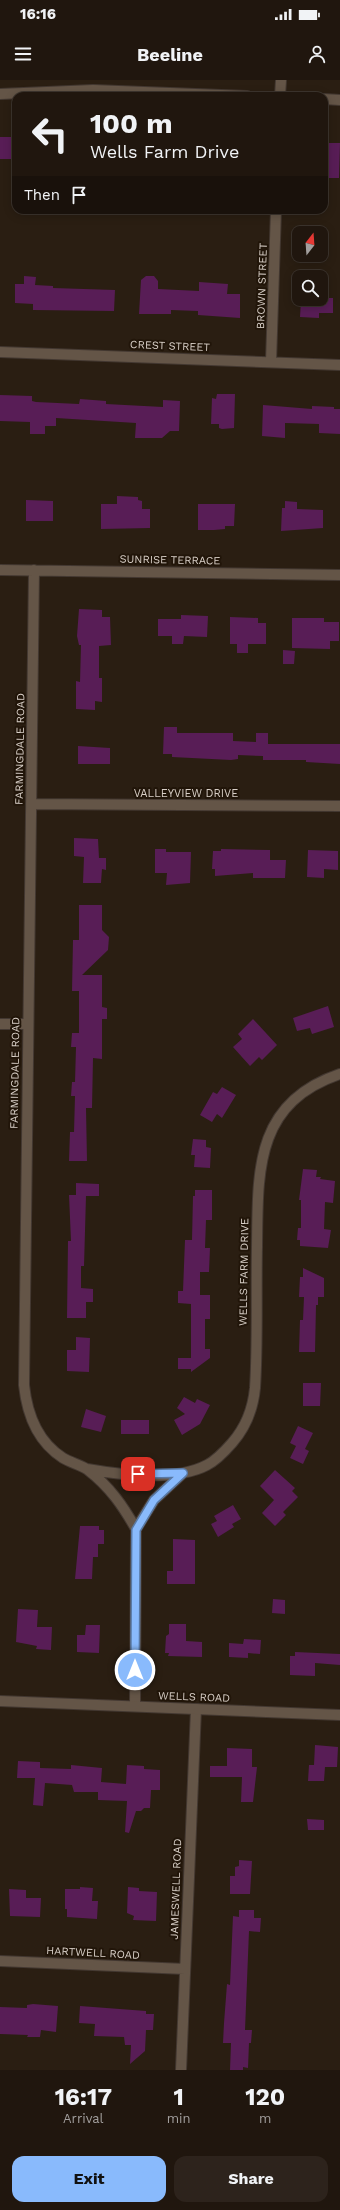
<!DOCTYPE html>
<html lang="en">
<head>
<meta charset="utf-8">
<style>
  body { margin:0; font-family:"Work Sans",sans-serif; background:#2d231c; color:#f1f3f6; height:100vh; display:flex; flex-direction:column; font-size:15px; white-space:nowrap }
  * { box-sizing:border-box; margin:0 }
  p { font-size:13px; color:#a29f9e }
  .icon { flex:none; width:22px; height:22px; fill:none; stroke:currentColor; stroke-width:2; stroke-linecap:round; stroke-linejoin:round }
  .map { position:relative; height:1990px; overflow:hidden }
  .details { display:flex; flex-direction:column; background:#20160e; flex:1 }
  .details>* { flex:none }
  .guide { position:absolute; left:12px; top:12px; width:316px; height:122px; border-radius:12px; box-shadow:0 2px 10px #0003,0 0 0 1px #3d352e; background:#20160e; color:#f1f3f6; overflow:hidden }
  .needle { width:26px; rotate:17deg }
  .buttons { position:absolute; left:292px; top:146px; display:grid; gap:8px }
  .buttons a { display:grid; place-items:center; width:36px; height:36px; border-radius:8px; background:#20160e; box-shadow:0 2px 10px #0003,0 0 0 1px #3d352e; font-size:20px }
  .pin { position:absolute; display:grid; place-items:center; width:34px; height:34px; color:#fff; margin:-17px; border-radius:8px; box-shadow:0 2px 6px #0006 }
  .me { position:absolute; width:44px; margin:-22px; rotate:0deg; stroke-linejoin:round; filter:drop-shadow(0 0 3px #0008) }
  .turn { display:flex; align-items:center; gap:14px; height:84px; padding:0 12px; font-size:18px }
  .turn .icon { width:52px; height:52px; stroke-width:2.5 }
  .turn b { display:block; font-size:28px; line-height:34px }
  .then { display:flex; align-items:center; height:38px; padding:0 12px; background:#0003; gap:8px; font-size:15px }
  .eta { display:flex; justify-content:space-evenly; align-items:center; height:68px; text-align:center }
  .eta b { font-size:24px; font-weight:700; line-height:28px }
  .primary-button { display:flex; gap:8px; margin-top:auto; padding:8px 12px }
  .primary-button a { flex:1; height:46px; border-radius:12px; background:#89bafc; color:#111; font-size:16px; font-weight:700; line-height:46px; text-align:center }
  .primary-button a+a { background:#2d231c; color:#f1f3f6 }
  .status { display:flex; justify-content:space-between; align-items:center; height:28px; padding:0 20px; background:#20160e; direction:ltr }
  .status svg { height:11px; fill:currentColor }
  header { display:flex; justify-content:space-between; align-items:center; height:52px; padding:0 12px; background:#20160e; font-size:18px; font-weight:700 }
  .map>svg:first-child { display:block }
  .building { fill:#581d56 }
  .lines { fill:none; stroke-linecap:round; stroke-linejoin:round }
  .minor-casing { stroke:#433831; stroke-width:12 }
  .secondary-casing { stroke:#433831; stroke-width:12 }
  .minor { stroke:#645547; stroke-width:10 }
  .secondary { stroke:#645547; stroke-width:10 }
  .route-casing { stroke:#5979a4; stroke-width:10 }
  .route { stroke:#89bafc; stroke-width:7 }
  .labels { text-anchor:middle; dominant-baseline:central; stroke-width:4; stroke-linejoin:round; paint-order:stroke }
  .street-label { font-size:11px; fill:#d9d0c8; stroke:#211509 }
</style>
</head>
<body>
<div class="status"><b>16:16</b><svg viewBox="0 0 49 12"><path d="M0 12V9h3v3zM5 12V6h3v6zM10 12V3h3v9zM15 12V0h3v12zM26 1h20v11H26zM47 4h2v5h-2z"/></svg></div>
<header><svg class="icon" aria-label="menu" viewBox="0 0 24 24"><path d="M4 6h16M4 12h16M4 18h16"/></svg>Beeline<svg class="icon" aria-label="person" viewBox="0 0 24 24"><circle cx="12" cy="8" r="4"/><path d="M4 21q1-7 8-7t8 7"/></svg></header>
<div class="map">
<svg width="340" height="1990" viewBox="0 0 340 1990">
  <rect width="100%" height="100%" fill="#2a1e12"/>
  <path class="building" d="M0 57H12L11 79H0Z
    M324 63H340L339 98H324Z
    M24 196 36 197 35 205 53 206V208L115 210 114 231 33 230V224L15 223V204H24Z
    M146 196H154L158 201V209L199 211V202L228 204 227 214H240V238L198 235V231L171 230V234H139L141 200Z
    M321 218H333V233H319V238L300 237 301 220Z
    M217 314H235L234 348 222 349 219 348V344H211L212 318 216 319Z
    M0 315 32 316V321L36 322 79 324 80 319 106 321V324L163 327V320L180 321 179 351H170L162 358H135L136 343 56 338V346H45V354H30V342L0 341Z
    M263 325 312 329V326L334 327V329H340V354L319 353V344L285 343V358L262 356Z
    M117 416 138 417V420L142 421V429H150V448L101 449V424H117Z
    M26 420 53 421V441H26Z
    M285 421 297 422V429L323 430V448L281 451 282 428H285Z
    M198 424H235L234 446H225V449L214 450H198Z
    M79 529 102 530V537H110L111 565 99 566V598H102V622L95 621V630L76 629V601L80 602 81 565H79L77 556Z
    M181 535 208 536 207 557 184 556 183 564H172V556H158V539H181Z
    M230 537 258 538V543H266V564H248V573H237V564H230Z
    M292 538H324V542H339V561H330V569L292 568Z
    M283 570 295 571 294 584H283Z
    M164 647H177V653H233V661L256 662V653H268V664H340V684L306 682V680H263V676L238 675V679L231 680 172 677V674H163Z
    M78 666 110 668V684H78Z
    M74 758 98 759 99 778H106V790L102 789 101 803H83L84 777 74 776Z
    M155 769H166V772H191L190 803 166 805 167 793H155Z
    M221 769 270 770V780H286L285 798H253V793L215 796V789H212L213 771H221Z
    M308 770 338 771V790L324 789V798L307 797Z
    M79 825H102V850L109 857 108 870 82 895H102V927L107 928V939H102V979L93 978 92 1028H86L87 1081H69L70 1052H74L75 1016H71L72 1002H75L76 967H71L72 953H79V911H72L73 860H79Z
    M328 926 334 947 312 954 310 948 297 951 293 938Z
    M253 939 277 965 262 980 259 977 250 986 233 967 242 959 238 954Z
    M222 1007 236 1015 222 1038 217 1034 212 1042 200 1035 213 1012 217 1014Z
    M193 1059 206 1060V1067L211 1068 210 1088 194 1087 195 1075H191Z
    M303 1089 317 1090 316 1097H321L320 1099 335 1101 333 1123 325 1122 324 1149 331 1150 328 1168 300 1166V1160H297L298 1148H301V1120H299Z
    M76 1103 99 1104V1116H86L84 1186H81V1208L93 1209V1222H86V1238H67L68 1161H71L69 1115H76Z
    M195 1110H212V1140H206L205 1168H210L209 1192H200V1215H210V1239H205V1269H210V1278L191 1292V1289H178V1278H191V1224L178 1223V1211H183L185 1160H192L193 1116H195Z
    M303 1188 324 1198V1217H318V1225H316L315 1272H299L300 1240H303L304 1217H299L300 1197H303Z
    M76 1257 90 1258 89 1292 67 1291V1270H76Z
    M303 1303H321L320 1326H303Z
    M184 1317 195 1323 197 1319 210 1325 200 1344 182 1355 174 1340 185 1334 177 1328Z
    M86 1329 106 1336 101 1352 81 1347Z
    M121 1340H149V1354H121Z
    M298 1346 313 1353 305 1369 309 1371 303 1384 290 1378 296 1366 290 1363Z
    M275 1390 295 1408 292 1411 298 1417 283 1432 286 1435 275 1446 262 1433 274 1420 260 1406Z
    M233 1425 241 1439 232 1444 234 1447 218 1457 211 1444 217 1441 214 1436Z
    M80 1446H99V1450H104V1464H98V1477H93L92 1499H75Z
    M173 1459 195 1460V1504H167V1491H173Z
    M273 1519 285 1520V1534L272 1533Z
    M18 1529 38 1530 37 1547H52L51 1570 36 1569 37 1566 16 1562Z
    M169 1544H186V1561L202 1562V1577L168 1576 169 1573H165L166 1556 169 1554Z
    M86 1545H100L99 1573 77 1572V1555H85Z
    M244 1559 261 1560 260 1574 248 1573V1578L229 1577V1563L243 1564Z
    M295 1572 340 1574V1585L315 1583V1596L290 1595V1576H295Z
    M315 1665 338 1667 337 1687H325L324 1701H308L309 1685H314Z
    M227 1668 252 1669V1687H257L253 1722H241L242 1697H210V1686H227Z
    M18 1681 40 1682V1688L71 1689V1685L102 1688 101 1702 126 1704 127 1685 144 1686V1689L160 1690V1710H151L150 1728H144L141 1731H136L129 1753 125 1752 127 1721 98 1720V1712H74L72 1705 45 1703 43 1726 33 1725 35 1698H17Z
    M307 1739 324 1740V1750H308Z
    M239 1780 252 1781 250 1814H230V1796H235V1787L239 1786Z
    M80 1807 93 1808 92 1821H98L97 1839 67 1837V1829H65V1809H80Z
    M128 1807 139 1808V1811L157 1812 156 1841 133 1840 134 1836 127 1833Z
    M9 1809 26 1810V1818H41L40 1837 10 1836Z
    M239 1830H254V1838H261L260 1852 249 1851 245 1950H252L251 1963H249L248 1988 243 1987V1990H230L231 1963H223L224 1943 227 1904 230 1905 233 1836 239 1837Z
    M33 1924 58 1926 56 1952 41 1950 40 1957H27L28 1955 0 1954V1927L27 1928V1925Z
    M80 1926 146 1931V1934H154L153 1950H146L145 1971 130 1984 131 1965H125L124 1957 94 1956 95 1944 79 1943Z"/>
  <g class="lines">
    <g class="minor-casing">
      <path id="minor" d="M0 14 93 10 247 16
        M280 16 281 0
        M324 19 340 20
        M0 272 340 285
        M271 282 276 130
        M0 490 340 495
        M34 490 24 1305C27 1334 38 1362 63 1378 71 1383 82 1385 88 1390 110 1407 123 1426 136 1449
        M31 724 340 726
        M0 944H28
        M87 1389C121 1395 175 1402 207 1385 217 1380 225 1371 232 1363 246 1347 253 1329 255 1308 258 1261 256 1214 257 1167 258 1092 254 1023 340 994
        M135 1626 136 1449 154 1420 183 1393
        M0 1881 185 1889
        M181 1990 196 1629"/>
    </g>
    <g class="secondary-casing">
      <path id="secondary" d="M0 1621 340 1635"/>
    </g>
    <use href="#minor" class="minor"/>
    <use href="#secondary" class="secondary"/>
  </g>
  <g class="lines">
    <g class="route-casing">
      <path id="route" d="M135 1590 136 1450 154 1420 183 1393 138 1394"/>
    </g>
    <use href="#route" class="route"/>
  </g>
  <g class="labels">
    <g class="street-label">
      <text transform="translate(262 206) rotate(-88)">BROWN STREET</text>
      <text transform="translate(170 266) rotate(2)">CREST STREET</text>
      <text transform="translate(170 480) rotate(1)">SUNRISE TERRACE</text>
      <text transform="translate(20 669) rotate(-89)">FARMINGDALE ROAD</text>
      <text x="186" y="713">VALLEYVIEW DRIVE</text>
      <text transform="translate(15 993) rotate(-89)">FARMINGDALE ROAD</text>
      <text transform="translate(244 1192) rotate(-89)">WELLS FARM DRIVE</text>
      <text transform="translate(194 1617) rotate(2)">WELLS ROAD</text>
      <text transform="translate(176 1809) rotate(-88)">JAMESWELL ROAD</text>
      <text transform="translate(93 1873) rotate(3)">HARTWELL ROAD</text>
    </g>
  </g>
</svg>
<div class="buttons">
<a><svg class="needle" viewBox="-14 -14 28 28"><path d="M0-13l5 13h-10z" fill="#e53935"/><path d="M0 13l5-13h-10z" fill="#a29f9e"/></svg></a>
<a><svg class="icon" aria-label="search" viewBox="0 0 24 24"><circle cx="10" cy="10" r="6"/><path d="M15 15l6 6"/></svg></a>
</div>
<div class="pin" style="left:138px;top:1394px;background:#d93025"><svg class="icon" aria-label="arrive" viewBox="0 0 24 24"><path d="M6 21V4h12l-3 4 3 4H6"/></svg></div>
<svg class="me" style="left:135px;top:1590px" viewBox="-20 -20 40 40"><circle r="17" fill="#89bafc" stroke="#fff" stroke-width="3"/><path d="M0-11L8 9 0 5-8 9z" fill="#fff"/></svg>
<div class="guide">
<div class="turn"><svg class="icon" aria-label="left" viewBox="0 0 24 24"><path d="M17 20v-9H6M10 6l-5 5 5 5"/></svg><div><b>100 m</b>Wells Farm Drive</div></div>
<div class="then">Then<svg class="icon" aria-label="arrive" viewBox="0 0 24 24"><path d="M6 21V4h12l-3 4 3 4H6"/></svg></div>
</div>
</div>
<section class="details">
<div class="eta">
<div><b>16:17</b><p>Arrival</p></div>
<div><b>1</b><p>min</p></div>
<div><b>120</b><p>m</p></div>
</div>
<div class="primary-button"><a>Exit</a><a>Share</a></div>
</section>
</body>
</html>
